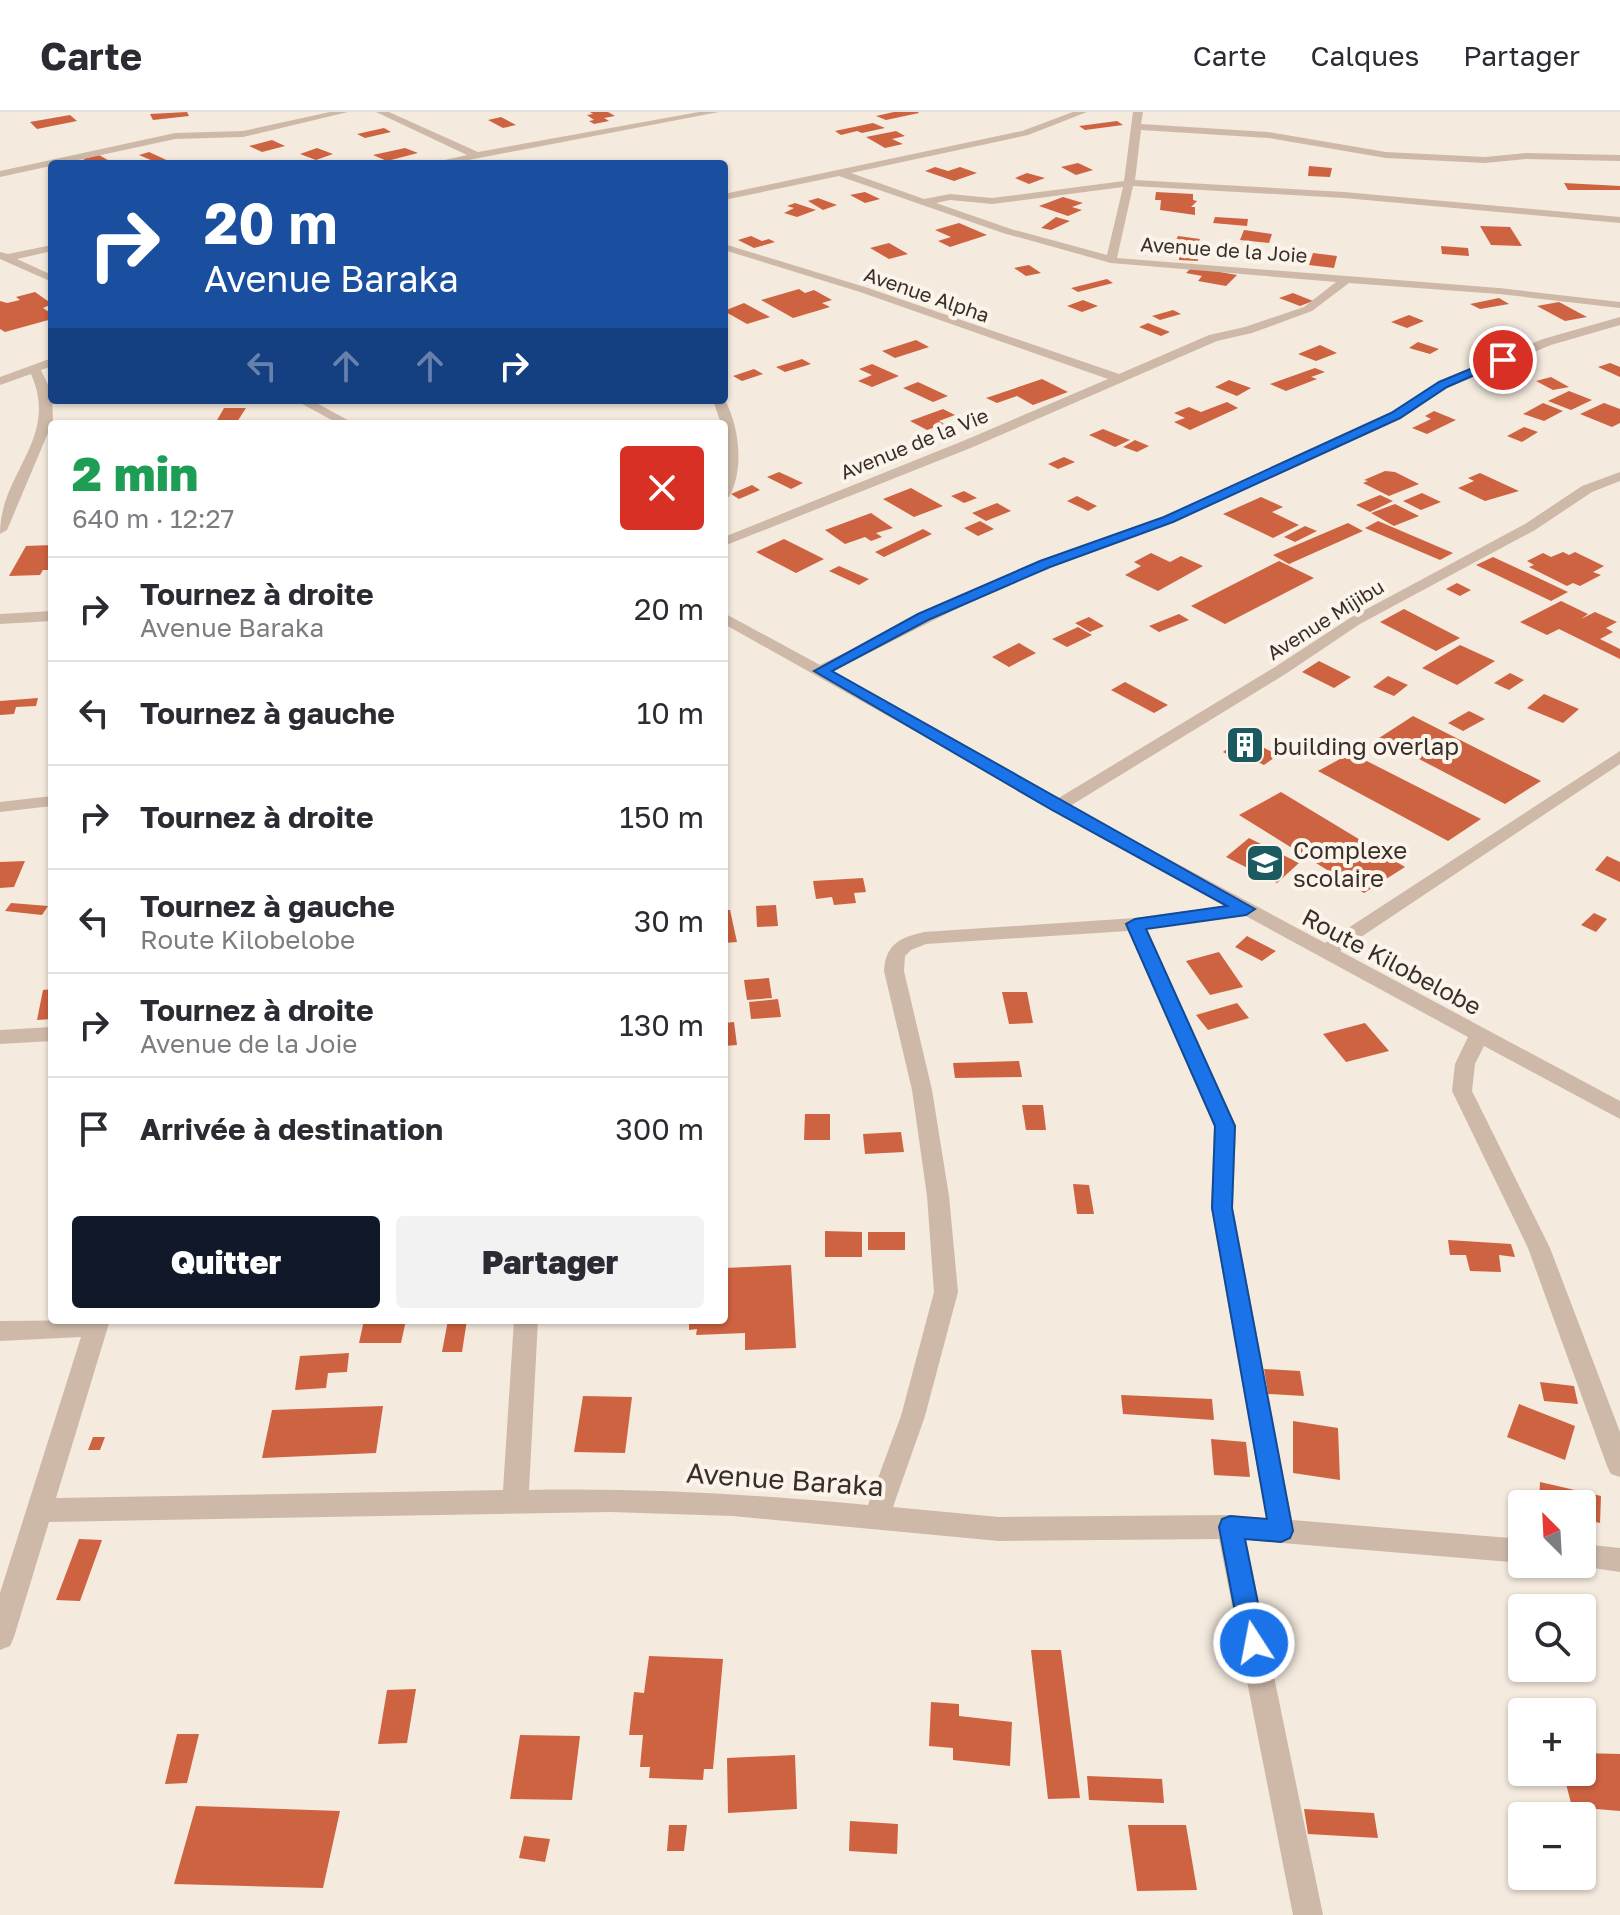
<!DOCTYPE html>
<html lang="fr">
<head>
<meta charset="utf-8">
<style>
  body { margin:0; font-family:"Golos Text",sans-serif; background:#f2f2f3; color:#2b2b33; height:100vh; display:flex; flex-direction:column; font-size:30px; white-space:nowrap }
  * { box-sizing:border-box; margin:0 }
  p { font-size:26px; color:#7c7c81 }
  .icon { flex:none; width:44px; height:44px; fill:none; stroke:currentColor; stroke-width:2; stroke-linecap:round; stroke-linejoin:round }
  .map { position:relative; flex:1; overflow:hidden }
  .panel { position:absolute; left:48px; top:308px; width:680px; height:904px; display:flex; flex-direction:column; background:#fff; border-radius:8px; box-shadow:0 2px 6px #0004 }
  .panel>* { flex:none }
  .banner { position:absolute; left:48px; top:48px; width:680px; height:244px; border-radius:8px; box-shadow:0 2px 6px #0004; background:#1a4fa0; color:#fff; overflow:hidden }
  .needle { width:52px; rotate:336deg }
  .buttons { position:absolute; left:1508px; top:1378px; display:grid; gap:16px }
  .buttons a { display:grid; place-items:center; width:88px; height:88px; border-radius:8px; background:#fff; box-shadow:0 2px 6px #0004; font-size:40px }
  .pin { position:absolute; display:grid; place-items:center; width:68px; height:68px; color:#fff; margin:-34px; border:4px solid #fff; border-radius:50%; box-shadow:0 2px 8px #0007 }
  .me { position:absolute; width:88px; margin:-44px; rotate:349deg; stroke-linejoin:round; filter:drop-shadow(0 0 6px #0008) }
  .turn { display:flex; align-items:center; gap:28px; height:168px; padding:0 24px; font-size:36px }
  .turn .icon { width:104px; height:104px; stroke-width:2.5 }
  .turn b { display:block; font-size:56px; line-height:68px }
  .lanes { display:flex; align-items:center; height:76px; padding:0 24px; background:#0003; justify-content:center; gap:40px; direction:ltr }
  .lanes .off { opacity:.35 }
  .round { display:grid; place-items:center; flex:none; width:84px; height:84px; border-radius:8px; background:#f2f2f3 }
  .head { display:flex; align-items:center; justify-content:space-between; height:136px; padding:0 24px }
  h1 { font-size:48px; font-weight:800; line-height:60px; color:#1e9e55 }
  .button { display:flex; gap:16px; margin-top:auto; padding:16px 24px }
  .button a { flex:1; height:92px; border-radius:8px; background:#111827; color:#fff; font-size:32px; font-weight:800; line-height:92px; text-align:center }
  .button a+a { background:#f2f2f3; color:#2b2b33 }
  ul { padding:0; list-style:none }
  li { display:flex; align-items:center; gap:24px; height:104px; padding:0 24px; border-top:2px solid #e1e1e2 }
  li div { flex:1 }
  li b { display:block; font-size:30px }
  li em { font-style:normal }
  header { display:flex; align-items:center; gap:48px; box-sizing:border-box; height:112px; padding:0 40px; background:#fff; border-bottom:2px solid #e1e1e2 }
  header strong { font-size:38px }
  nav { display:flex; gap:44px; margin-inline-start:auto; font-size:28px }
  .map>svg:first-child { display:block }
  .building { fill:#ce6341 }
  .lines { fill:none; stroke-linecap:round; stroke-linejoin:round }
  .minor { fill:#ceb9a8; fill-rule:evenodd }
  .route { fill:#1a73e8; stroke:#114b97; stroke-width:2 }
  .labels { text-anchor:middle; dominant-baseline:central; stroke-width:8; stroke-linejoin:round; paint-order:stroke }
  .far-street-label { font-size:20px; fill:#3a2e29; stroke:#fbf4eb }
  .poi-label { font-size:24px; fill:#3a2e29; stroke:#fbf4eb; text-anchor:start }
  .street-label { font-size:24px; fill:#3a2e29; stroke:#fbf4eb }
  .near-street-label { font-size:28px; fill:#3a2e29; stroke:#fbf4eb }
</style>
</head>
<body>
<header>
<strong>Carte</strong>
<nav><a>Carte</a><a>Calques</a><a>Partager</a></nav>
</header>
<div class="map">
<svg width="1620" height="1803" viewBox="0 0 1620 1803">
  <rect width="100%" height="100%" fill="#f4eade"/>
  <path class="building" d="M187 0 189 4 153 8 150 2Z
    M590 0H608L615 4 604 6 609 9 594 12 589 9 594 8 587 3 593 2Z
    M894 0H918L919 1 886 8 876 4Z
    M70 3 77 9 37 17 30 10Z
    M501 5 516 13 503 16 488 8Z
    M1117 9 1123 13 1085 18 1079 14Z
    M873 11 885 16 862 21 857 19 841 23 835 19Z
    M384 16 391 20 365 26 357 22Z
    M896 19 905 24 892 27 903 32 885 36 866 25Z
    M272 28 285 34 262 40 249 34Z
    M317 36 333 42 316 48 300 42Z
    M405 36 418 41 387 49 373 43Z
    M149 40 173 51 160 52 139 43Z
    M99 43 115 52H91L83 47Z
    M1078 51 1093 58 1076 63 1061 55Z
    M1309 54 1332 56 1330 65 1308 64Z
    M935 55 948 59 960 55 977 61 954 69 925 59Z
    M1027 61 1045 66 1029 72 1015 66Z
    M1564 71 1620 74V78H1568Z
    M865 80 880 87 865 91 850 83Z
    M1156 80 1193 82V88L1197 89 1191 95H1195V103L1160 98 1161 88H1155Z
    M1063 85 1083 91 1072 95 1082 98 1068 104 1039 94Z
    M818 86 837 93 823 98 808 89Z
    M795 91 816 98 797 105 784 101 794 96 787 94Z
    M1056 105 1070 109 1051 118 1041 116Z
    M1215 105 1248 107 1247 114 1213 111Z
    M959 111 987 123 950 135 938 129 951 125 935 118Z
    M1480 114 1510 115 1522 134 1491 133Z
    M1244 118 1272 122 1269 131 1240 128Z
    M751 124 762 129 769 127 775 130 754 136 738 128Z
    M1178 124 1200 127 1196 136 1166 133 1169 127 1176 128Z
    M889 131 908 142 889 147 870 136Z
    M1441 134 1468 136 1469 144 1442 142Z
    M1179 141 1198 142V149L1179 148Z
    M1313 141 1337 144 1334 156 1309 153Z
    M1029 153 1041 161 1026 164 1014 156Z
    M1192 155 1237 163 1226 174 1198 169 1202 164 1186 161Z
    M1107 167 1113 171 1078 180 1071 176Z
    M799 177 805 181 814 178 832 188 822 191 830 195 793 206 761 188Z
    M35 180 52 192 43 196 52 202V207L5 220 0 217V189L7 191 20 188 16 185Z
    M1293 181 1313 189 1300 194 1279 186Z
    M1499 186 1509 192 1480 197 1470 192Z
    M1083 188 1098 194 1082 200 1067 194Z
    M1559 190 1587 205 1565 209 1537 194Z
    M744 191 770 205 747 212 724 199Z
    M1173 198 1181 202 1160 208 1152 204Z
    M1409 203 1424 209 1407 216 1391 210Z
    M1148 211 1170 220 1161 224 1139 215Z
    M916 228 929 235 895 246 882 239Z
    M1418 230 1439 237 1430 242 1409 236Z
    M1320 233 1337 241 1316 249 1298 242Z
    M802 247 811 252 785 260 776 255Z
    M1610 251 1620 255V265L1598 255Z
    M872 252 899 264 872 275 858 269 872 263 859 257Z
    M1315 256 1325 260 1311 265 1317 267 1286 279 1270 272Z
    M754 257 763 262 742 269 733 264Z
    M1551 265 1569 275 1553 278 1536 269Z
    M1042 267 1068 280 1033 293 1017 284 997 291 986 286Z
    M1229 268 1251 276 1237 284 1215 275Z
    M918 270 948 284 933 290 903 276Z
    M1569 279 1592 288 1571 298 1548 289Z
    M1227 290 1238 296 1190 318 1174 310 1185 306 1174 301 1189 295 1201 300Z
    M1543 291 1563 299 1544 309 1523 302Z
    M1604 291 1620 297V311L1612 315 1580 302Z
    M224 296H246L237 310H216Z
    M943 297 955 303 939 309 944 312 927 318 910 309Z
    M1434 299 1456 308 1427 322 1412 316 1431 307 1425 304Z
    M1524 315 1538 320 1522 330 1507 324Z
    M1103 317 1130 328 1115 335 1089 323Z
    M1135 328 1149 334 1137 340 1123 335Z
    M1064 345 1075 350 1058 357 1048 352Z
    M1385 359 1395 360 1419 372 1389 384 1363 371 1368 369 1364 368Z
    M779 360 803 371 791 377 767 365Z
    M1480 361 1519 379 1485 389 1458 376 1474 369 1468 366Z
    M752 373 760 378 739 387 731 382Z
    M911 376 943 394 914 405 883 387Z
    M964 379 977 386 964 391 951 384Z
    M1422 381 1441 390 1421 398 1403 389Z
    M1380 383 1393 389 1370 400 1356 393Z
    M1077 384 1097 394 1088 399 1067 389Z
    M1261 385 1283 395 1272 400 1299 413 1273 426 1223 402Z
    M997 391 1011 399 986 409 972 401Z
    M1395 392 1419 404 1394 414 1371 401Z
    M871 401 893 416 876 421 882 425 871 429 865 425 845 432 825 418Z
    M980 409 994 417 978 424 964 416Z
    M1378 409 1453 441 1440 448 1365 416Z
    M1348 411 1363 419 1289 452 1273 443Z
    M1305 414 1317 419 1295 430 1284 425Z
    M923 417 932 422 884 445 875 440Z
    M784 427 824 447 796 461 756 440Z
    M52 433V458H43L40 463 9 464 26 434Z
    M1563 440 1569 443 1575 440 1604 454 1593 460 1601 463 1580 474 1573 471 1567 474 1529 455 1534 453 1527 449 1543 441 1551 445Z
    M1151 441 1170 450 1181 444 1203 454 1158 479 1125 463 1141 454 1134 450Z
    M1493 445 1532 463 1568 480 1551 489 1476 453Z
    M1279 449 1314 466 1225 512 1191 494Z
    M839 454 869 467 859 473 829 459Z
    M1457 471 1471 478 1460 484 1446 477Z
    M1561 489 1588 502 1581 507 1595 500 1617 510 1606 516 1613 520 1600 527 1620 537V547L1559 517 1547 523 1520 510Z
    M1404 497 1460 526 1436 539 1380 510Z
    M1179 502 1189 508 1159 520 1149 514Z
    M1089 505 1104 514 1090 520 1075 511Z
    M1078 515 1092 523 1067 535 1052 527Z
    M1019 531 1036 541 1009 555 992 545Z
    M1460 533 1495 549 1457 573 1422 556Z
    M1319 549 1351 565 1334 576 1302 560Z
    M1510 561 1524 568 1509 578 1494 571Z
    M1388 564 1408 573 1394 584 1373 575Z
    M1125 570 1168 593 1154 601 1111 578Z
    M1544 582 1579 597 1563 611 1527 596Z
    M38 586 36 594 16 595 14 602 0 603V589Z
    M1469 599 1485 607 1463 619 1448 611Z
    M1413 604 1541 669 1505 692 1379 626Z
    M1243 625 1278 643 1264 653 1240 641 1234 646 1223 640Z
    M1351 641 1481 707 1448 729 1318 659Z
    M1281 680 1405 755 1364 781 1239 703Z
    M1249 726 1299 751 1277 771 1226 745Z
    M1607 744 1620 750V770L1595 758Z
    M25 749 14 775 0 776V750Z
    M863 766 866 780 854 781 856 791 834 793 832 785 816 787 813 769Z
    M11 791 48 794 42 803 5 799Z
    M776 793 778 814 757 815 756 794Z
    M724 798H730L737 830 724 831Z
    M1594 801 1607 807 1596 820 1581 813Z
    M1247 824 1276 839 1262 849 1235 835Z
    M1219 840 1243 875 1210 883 1186 849Z
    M769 866 772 886 747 888 744 868Z
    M52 877V907L37 908 43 878Z
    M1002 880H1027L1033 911 1009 912Z
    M778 887 781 905 751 907 749 890Z
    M1237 891 1249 906 1208 918 1196 903Z
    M734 910 737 933 724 934V911Z
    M1365 911 1389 939 1346 950 1323 922Z
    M1019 949 1022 965 955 966 953 951Z
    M1022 993H1043L1046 1018H1026Z
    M805 1002H830V1028H804Z
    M901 1020 904 1040 865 1042 863 1022Z
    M1073 1072 1089 1073 1094 1102H1077Z
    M825 1119 862 1120V1145H825Z
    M868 1120H905V1138H868Z
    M1448 1128 1511 1132 1515 1145 1499 1143 1501 1160 1470 1159 1466 1143H1450Z
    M791 1153 796 1236 745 1238V1221L696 1223 697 1217 689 1218V1208H724V1156Z
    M364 1208H406L401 1231H359Z
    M448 1208H467L462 1240H442Z
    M349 1241 347 1260 328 1261 326 1276 295 1278 300 1244Z
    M1264 1257 1300 1259 1304 1284 1268 1282Z
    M1540 1270 1574 1274 1578 1292 1544 1289Z
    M1121 1283 1212 1287 1214 1308 1123 1302Z
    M583 1284 632 1285 625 1341 574 1340Z
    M1519 1292 1575 1314 1565 1348 1507 1325Z
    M383 1294 376 1341 262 1346 272 1298Z
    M1293 1309 1338 1316 1340 1368 1293 1361Z
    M93 1325H105L100 1338H88Z
    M1211 1327 1246 1330 1250 1365 1214 1363Z
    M1540 1370 1601 1384 1600 1411 1582 1407V1392H1539Z
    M79 1427 102 1428 80 1489 56 1488Z
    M1031 1538H1061L1080 1686 1048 1687Z
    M649 1544 723 1547 713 1657H704L703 1668 649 1666 650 1655H640L643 1623H629L634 1580 644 1581Z
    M416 1577 407 1631 378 1632 387 1578Z
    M931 1590 959 1592V1604L1012 1610 1010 1654 953 1648V1636L929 1634Z
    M177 1622H199L187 1671 165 1672Z
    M520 1623 580 1624 572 1688 510 1687Z
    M1582 1641 1620 1642V1699L1572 1695 1563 1660H1582Z
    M795 1643 797 1697 728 1701 727 1646Z
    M1087 1664 1162 1667 1164 1691 1089 1688Z
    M196 1694 340 1699 323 1776 174 1772Z
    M1304 1697 1374 1701 1378 1726 1308 1722Z
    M850 1709 898 1712 897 1742 849 1739Z
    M669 1713H687L684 1739H667Z
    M1128 1713H1186L1197 1778 1137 1779Z
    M524 1724 550 1727 545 1750 519 1746Z"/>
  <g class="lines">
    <path class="minor" d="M330 0H348L243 25 175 27 0 65V59L175 21 243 19Z
      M376 0H389L478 40 699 0H719L448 52H427L467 43Z
      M1073 0H1087L1028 23 851 61 924 87 950 82 992 86 1124 69 1133 0H1143L1141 12 1268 20 1386 40 1485 45 1526 41 1620 43V49L1526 47 1485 51 1386 46 1268 26 1141 18 1135 68 1344 80 1620 105V111L1344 86 1133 74 1117 146 1499 176 1620 190V196L1499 182 1349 171 1312 199 1252 221 1217 229 973 335 724 434V425L963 329 1108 267 860 180 724 138V132L868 176 1119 262 1209 223 1245 215 1304 195 1336 170 1111 151 1003 121 839 64 724 88V82L1022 19ZM1123 75 1107 143 1011 117 936 91 950 88 992 92Z
      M52 133V139L17 147 52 163V170L0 147V140L8 142Z
      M1620 205V213L1551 233 1447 276 1401 307 1174 410 1050 455 976 487 831 560 1057 687 1275 555 1350 506 1525 412 1582 374 1620 360V369L1592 380 1535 418 1360 512 1287 561 1070 694 1325 831 1620 639V652L1340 839 1620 989V1007L1484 934 1475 952 1472 979 1550 1136 1620 1320V1365L1611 1362 1607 1354 1528 1136 1452 979 1455 952 1468 925 1244 803 1147 817 1236 1014 1233 1096 1292 1408 1522 1427V1451L1246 1428 1323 1803H1293L1219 1427 999 1429 733 1404 610 1400 49 1410 14 1525 10 1534 0 1538V1481L81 1225 0 1229V1209L110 1208 56 1386 503 1378 514 1208H538L529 1378C642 1376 754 1382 868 1393L901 1304 934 1180 927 1084 912 978 884 859C886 832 899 826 924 820L1135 806 1226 794 724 512V501L820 553 966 481 1040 449 1164 404 1391 301 1439 270 1543 227ZM1128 819 1214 1014 1211 1096 1266 1406 1230 1403 999 1405 893 1395 925 1304 958 1180 949 1084 932 978 904 859 905 844 911 838 926 832Z
      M52 246V254L41 258 52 281 53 309 7 418 0 422C0 360 60 327 31 262L0 273V265Z
      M724 286C739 313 745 357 729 385L724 386V312H721L713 288Z
      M295 288H311L355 312H339Z
      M52 499V509L0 512V502Z
      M52 684V694L0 700V690Z
      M52 915V929L0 932V918Z
      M1582 1432 1620 1436V1460L1573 1453 1582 1452Z"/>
  </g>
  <path class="route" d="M1499 245 1509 248 1447 275 1400 306 1173 410 1050 455 928 508 832 559 1255 797 1246 803 1146 817 1235 1014 1232 1096 1293 1419 1290 1426 1281 1430 1245 1427 1266 1531 1262 1540 1254 1543 1245 1540 1241 1531 1219 1415 1222 1407 1230 1404 1267 1407 1212 1096 1215 1014 1126 812 1135 807 1227 794 1052 698 814 559 918 502 1040 449 1164 405 1391 301 1439 270Z"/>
  <defs>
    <g id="building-square" transform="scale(2)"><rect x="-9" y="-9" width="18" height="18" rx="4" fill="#1b5b5f" stroke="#fbf4eb"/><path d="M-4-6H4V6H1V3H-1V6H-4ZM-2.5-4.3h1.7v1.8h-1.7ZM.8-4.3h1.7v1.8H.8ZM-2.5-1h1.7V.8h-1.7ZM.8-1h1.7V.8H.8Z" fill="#fff"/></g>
    <g id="school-square" transform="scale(2)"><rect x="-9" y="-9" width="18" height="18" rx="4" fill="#1b5b5f" stroke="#fbf4eb"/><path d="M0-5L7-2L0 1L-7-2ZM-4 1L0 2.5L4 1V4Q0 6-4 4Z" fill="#fff"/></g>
  </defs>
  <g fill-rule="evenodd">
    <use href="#building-square" x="1245" y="633"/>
    <use href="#school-square" x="1265" y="751"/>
  </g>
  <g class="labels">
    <g class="far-street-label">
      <text transform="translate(1224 137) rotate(4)">Avenue de la Joie</text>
      <text transform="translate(927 182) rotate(19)">Avenue Alpha</text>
      <text transform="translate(914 331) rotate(-22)">Avenue de la Vie</text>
      <text transform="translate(1325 507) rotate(-32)">Avenue Mijibu</text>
    </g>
    <g class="poi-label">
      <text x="1273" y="633">building overlap</text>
      <text x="1293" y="737">Complexe<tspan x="1293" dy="28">scolaire</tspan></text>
    </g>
    <g class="street-label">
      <text transform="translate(1392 849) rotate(28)">Route Kilobelobe</text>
    </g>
    <g class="near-street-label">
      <text transform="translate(785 1367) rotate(4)">Avenue Baraka</text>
    </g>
  </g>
</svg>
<div class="buttons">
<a><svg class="needle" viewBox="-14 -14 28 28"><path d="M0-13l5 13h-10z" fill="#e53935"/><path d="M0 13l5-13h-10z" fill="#7c7c81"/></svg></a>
<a><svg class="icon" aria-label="search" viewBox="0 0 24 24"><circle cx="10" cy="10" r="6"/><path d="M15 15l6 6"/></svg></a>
<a>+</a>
<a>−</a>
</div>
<div class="pin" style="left:1503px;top:248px;background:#d93025"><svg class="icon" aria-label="arrive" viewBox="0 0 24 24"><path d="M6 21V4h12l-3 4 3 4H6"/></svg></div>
<svg class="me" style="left:1254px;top:1531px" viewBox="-20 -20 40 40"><circle r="17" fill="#1a73e8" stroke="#fff" stroke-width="3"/><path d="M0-11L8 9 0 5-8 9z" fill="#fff"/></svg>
<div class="banner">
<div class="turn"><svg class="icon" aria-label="right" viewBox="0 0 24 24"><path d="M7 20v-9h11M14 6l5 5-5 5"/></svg><div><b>20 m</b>Avenue Baraka</div></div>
<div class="lanes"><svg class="icon off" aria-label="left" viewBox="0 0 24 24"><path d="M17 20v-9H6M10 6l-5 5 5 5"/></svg><svg class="icon off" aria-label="ahead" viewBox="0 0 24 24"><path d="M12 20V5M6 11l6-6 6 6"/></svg><svg class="icon off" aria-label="ahead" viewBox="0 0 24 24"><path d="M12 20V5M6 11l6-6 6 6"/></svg><svg class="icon" aria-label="right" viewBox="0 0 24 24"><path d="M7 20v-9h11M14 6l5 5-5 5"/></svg></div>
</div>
<section class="panel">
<div class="head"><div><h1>2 min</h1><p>640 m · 12:27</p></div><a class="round" style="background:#d93025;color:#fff"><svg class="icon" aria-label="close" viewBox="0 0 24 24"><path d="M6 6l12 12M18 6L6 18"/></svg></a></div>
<ul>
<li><svg class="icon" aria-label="right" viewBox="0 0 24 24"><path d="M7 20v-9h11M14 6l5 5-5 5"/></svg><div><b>Tournez à droite</b><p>Avenue Baraka</p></div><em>20 m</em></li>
<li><svg class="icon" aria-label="left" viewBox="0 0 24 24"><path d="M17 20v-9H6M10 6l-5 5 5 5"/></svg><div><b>Tournez à gauche</b></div><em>10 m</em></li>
<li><svg class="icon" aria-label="right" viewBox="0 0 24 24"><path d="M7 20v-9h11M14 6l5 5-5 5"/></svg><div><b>Tournez à droite</b></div><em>150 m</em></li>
<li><svg class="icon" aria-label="left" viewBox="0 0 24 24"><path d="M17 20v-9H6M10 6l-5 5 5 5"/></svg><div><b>Tournez à gauche</b><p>Route Kilobelobe</p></div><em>30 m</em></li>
<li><svg class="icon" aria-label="right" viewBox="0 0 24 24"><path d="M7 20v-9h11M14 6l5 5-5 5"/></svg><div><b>Tournez à droite</b><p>Avenue de la Joie</p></div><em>130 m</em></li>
<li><svg class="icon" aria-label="arrive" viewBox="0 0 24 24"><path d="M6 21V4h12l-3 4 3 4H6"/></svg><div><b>Arrivée à destination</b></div><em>300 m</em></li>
</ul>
<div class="button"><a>Quitter</a><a>Partager</a></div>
</section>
</div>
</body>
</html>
